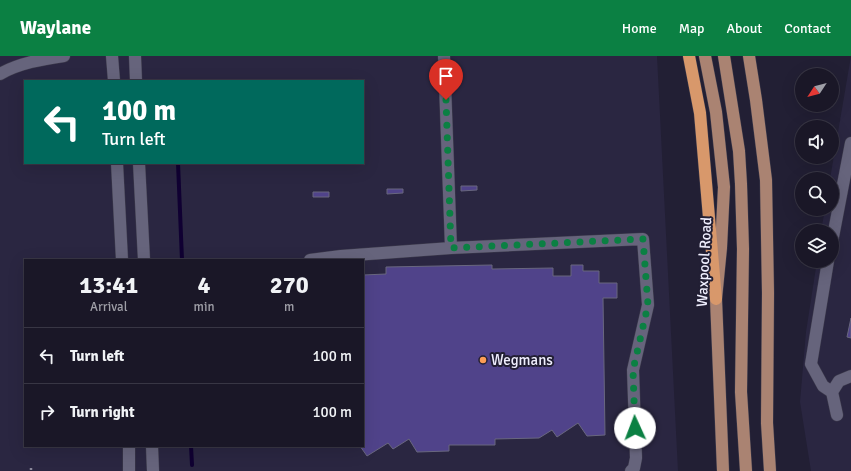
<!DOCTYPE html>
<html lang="en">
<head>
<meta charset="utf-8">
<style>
  body { margin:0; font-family:Signika,sans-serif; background:#272433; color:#f1f3f6; height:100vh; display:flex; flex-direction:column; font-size:15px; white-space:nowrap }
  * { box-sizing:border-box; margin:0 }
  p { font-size:13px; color:#9f9fa7 }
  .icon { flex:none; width:22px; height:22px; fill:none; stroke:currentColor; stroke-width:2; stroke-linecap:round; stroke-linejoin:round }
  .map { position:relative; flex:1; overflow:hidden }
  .drawer { position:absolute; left:24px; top:203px; width:340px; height:188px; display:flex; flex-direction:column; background:#1a1727; border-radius:0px; box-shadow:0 4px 16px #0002,0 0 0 1px #383644 }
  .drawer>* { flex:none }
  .top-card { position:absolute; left:24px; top:24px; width:340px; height:84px; border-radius:0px; box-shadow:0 4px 16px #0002,0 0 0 1px #383644; background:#00695c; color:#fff; overflow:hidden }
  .needle { width:26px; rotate:234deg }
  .fabs { position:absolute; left:795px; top:12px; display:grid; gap:8px }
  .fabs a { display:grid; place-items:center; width:44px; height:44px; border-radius:50%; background:#1a1727; box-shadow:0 4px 16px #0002,0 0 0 1px #383644; font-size:20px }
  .pin { position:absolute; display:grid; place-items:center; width:34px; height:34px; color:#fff; margin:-41px -17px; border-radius:50% 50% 50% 0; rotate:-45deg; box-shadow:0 0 4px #0007 }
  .pin .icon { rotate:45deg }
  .me { position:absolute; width:44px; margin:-22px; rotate:358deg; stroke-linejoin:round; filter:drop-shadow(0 0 3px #0008) }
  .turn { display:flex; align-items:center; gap:14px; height:84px; padding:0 12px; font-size:18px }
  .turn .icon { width:52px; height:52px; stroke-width:2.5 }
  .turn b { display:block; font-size:28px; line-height:34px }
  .eta { display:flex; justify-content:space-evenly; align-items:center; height:68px; text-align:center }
  .eta b { font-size:24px; font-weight:700; line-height:28px }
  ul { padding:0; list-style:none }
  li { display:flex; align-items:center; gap:12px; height:56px; padding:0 12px; border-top:1px solid #383644 }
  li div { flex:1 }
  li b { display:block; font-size:15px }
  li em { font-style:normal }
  header { display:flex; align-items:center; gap:24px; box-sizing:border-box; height:56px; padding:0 20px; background:#0b8043; color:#fff }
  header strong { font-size:19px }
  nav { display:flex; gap:22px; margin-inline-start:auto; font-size:14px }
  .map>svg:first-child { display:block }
  .built { fill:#2a2641; fill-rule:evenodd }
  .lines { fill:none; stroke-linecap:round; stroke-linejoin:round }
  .stream { stroke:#100032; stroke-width:4 }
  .building { fill:#50438a; stroke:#69677f }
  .minor-casing { stroke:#3e3c4d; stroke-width:13 }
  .major-casing { stroke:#3e3c4d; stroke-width:13 }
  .highway-casing { stroke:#3e3c4d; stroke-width:13 }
  .path { stroke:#8a889a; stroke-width:2.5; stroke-dasharray:2 2; stroke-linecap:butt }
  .minor { stroke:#66647c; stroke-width:12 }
  .major { stroke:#aa8372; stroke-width:12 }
  .highway { stroke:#d8986b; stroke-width:12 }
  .route { stroke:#0b8043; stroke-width:7; stroke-dasharray:0 12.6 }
  .poi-dot { fill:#fd9d55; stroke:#221f34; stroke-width:1.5 }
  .labels { text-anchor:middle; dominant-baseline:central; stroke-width:4; stroke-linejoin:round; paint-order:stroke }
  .street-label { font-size:15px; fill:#f0effe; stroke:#221f34 }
  .poi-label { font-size:15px; fill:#f0effe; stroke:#221f34; text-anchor:start }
</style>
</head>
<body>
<header>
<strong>Waylane</strong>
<nav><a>Home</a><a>Map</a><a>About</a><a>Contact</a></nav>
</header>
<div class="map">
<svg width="851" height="415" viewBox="0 0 851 415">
  <rect width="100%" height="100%" fill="#221f34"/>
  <path class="built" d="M0 0H657L678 415H0ZM25 25H363V107H25ZM25 204H363V390H25Z
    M851 0V415H811L800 346 806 276 817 205H832V175H821L825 153H832V123H830Z"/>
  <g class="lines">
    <path class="stream" d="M178 107 182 204
      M191 390 192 409"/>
  </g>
  <path class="building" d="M461 130H477V134L461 135Z
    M387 133H403V137L387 138Z
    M313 136H329V141H313Z
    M492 209V213L553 212V220H571V209H583V215H599V227H617V242H603L605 379 587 380 578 367 557 381 552 374 539 382 495 383V389H449V395L417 396 409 383 393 393 388 387 367 400 360 390H363V219L386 218V211Z
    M851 262V282L847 281Z"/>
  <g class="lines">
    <g class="minor-casing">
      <path id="minor" d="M112 0 114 25
        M135 0 136 25
        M444 0 451 192
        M0 18C19 7 43 3 64 0
        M117 107 122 204
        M139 107 144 204
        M832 186 851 87
        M310 204 341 200 451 192 643 183 648 249 633 314 636 402 634 412 631 415
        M828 205 811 308 823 330 832 336 837 359
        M832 336 839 325 851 320
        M129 390V415
        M152 390 153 415"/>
    </g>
    <g class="major-casing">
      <path id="major" d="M705 0 716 56 724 131 721 192 716 243 723 415
        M724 0 739 95 741 128 743 193 741 336 746 415
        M749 0 756 44 766 124 768 237 767 367 770 415"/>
    </g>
    <g class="highway-casing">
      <path id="highway" d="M689 0 700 57 716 243"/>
    </g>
    <path class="path" d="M31 412V415"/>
    <use href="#minor" class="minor"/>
    <use href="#major" class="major"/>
    <use href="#highway" class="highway"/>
  </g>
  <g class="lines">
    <path class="route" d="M446 44 451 192 643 183 648 249 633 314 635 372"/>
  </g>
  <circle class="poi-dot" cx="483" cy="304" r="4"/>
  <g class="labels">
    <g class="street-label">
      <text transform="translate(704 206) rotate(-87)">Waxpool Road</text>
    </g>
    <g class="poi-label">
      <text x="491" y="304">Wegmans</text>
    </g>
  </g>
</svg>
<div class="fabs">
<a><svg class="needle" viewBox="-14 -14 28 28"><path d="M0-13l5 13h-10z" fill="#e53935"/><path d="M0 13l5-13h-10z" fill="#9f9fa7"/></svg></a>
<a><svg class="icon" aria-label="sound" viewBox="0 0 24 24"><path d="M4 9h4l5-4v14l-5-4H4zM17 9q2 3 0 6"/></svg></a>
<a><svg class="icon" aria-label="search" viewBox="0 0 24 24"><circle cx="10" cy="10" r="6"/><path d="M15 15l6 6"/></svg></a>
<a><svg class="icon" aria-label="layers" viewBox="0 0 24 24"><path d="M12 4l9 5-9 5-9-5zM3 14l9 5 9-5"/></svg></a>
</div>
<div class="pin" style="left:446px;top:44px;background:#d93025"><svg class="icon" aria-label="arrive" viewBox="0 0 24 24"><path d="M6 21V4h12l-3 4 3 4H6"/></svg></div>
<svg class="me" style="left:635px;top:372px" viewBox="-20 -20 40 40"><circle r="19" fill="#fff"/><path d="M0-13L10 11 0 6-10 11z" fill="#0b8043"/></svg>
<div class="top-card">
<div class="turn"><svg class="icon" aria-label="left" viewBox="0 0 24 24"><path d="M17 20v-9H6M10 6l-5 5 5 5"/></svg><div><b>100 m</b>Turn left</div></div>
</div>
<section class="drawer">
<div class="eta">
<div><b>13:41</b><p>Arrival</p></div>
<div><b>4</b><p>min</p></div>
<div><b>270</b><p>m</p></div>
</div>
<ul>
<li><svg class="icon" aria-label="left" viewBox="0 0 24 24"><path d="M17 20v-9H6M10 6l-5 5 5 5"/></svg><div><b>Turn left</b></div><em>100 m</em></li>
<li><svg class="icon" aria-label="right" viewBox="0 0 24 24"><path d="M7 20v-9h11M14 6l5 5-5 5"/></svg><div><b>Turn right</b></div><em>100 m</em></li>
</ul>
</section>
</div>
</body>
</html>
